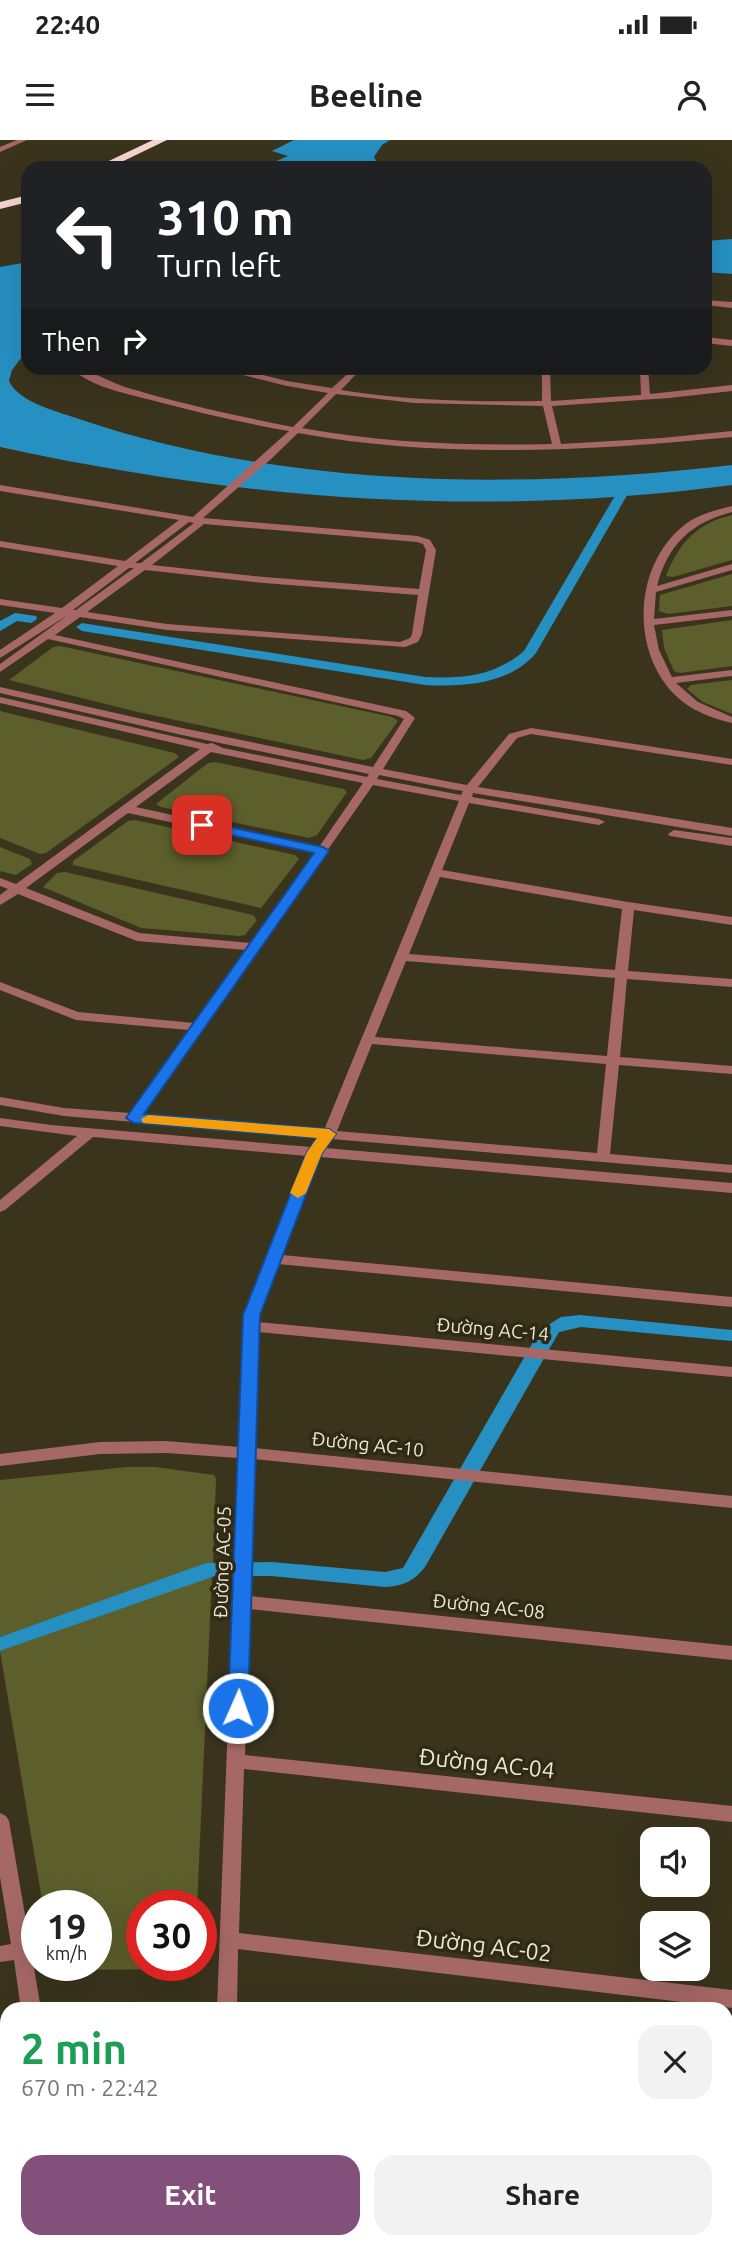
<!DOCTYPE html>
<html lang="en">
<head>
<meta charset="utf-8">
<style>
  body { margin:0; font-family:Ubuntu,sans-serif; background:#f2f2f2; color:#222; height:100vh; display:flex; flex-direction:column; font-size:26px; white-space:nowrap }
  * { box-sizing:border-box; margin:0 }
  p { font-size:23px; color:#767676 }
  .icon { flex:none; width:38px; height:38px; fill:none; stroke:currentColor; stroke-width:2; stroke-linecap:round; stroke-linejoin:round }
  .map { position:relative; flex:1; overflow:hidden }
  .panel { position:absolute; left:0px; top:1862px; width:733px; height:247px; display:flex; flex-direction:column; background:#fff; border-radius:21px 21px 0 0; box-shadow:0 7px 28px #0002 }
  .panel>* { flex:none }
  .hud { position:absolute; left:21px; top:21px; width:691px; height:214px; border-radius:21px; box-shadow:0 7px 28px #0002; background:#202124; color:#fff; overflow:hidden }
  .buttons { position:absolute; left:640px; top:1687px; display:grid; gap:14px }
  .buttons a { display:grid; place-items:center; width:70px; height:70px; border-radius:14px; background:#fff; box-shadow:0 7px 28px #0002; font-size:35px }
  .speed { position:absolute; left:21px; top:1750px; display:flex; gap:14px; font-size:35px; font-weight:700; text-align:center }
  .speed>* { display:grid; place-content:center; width:91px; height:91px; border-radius:50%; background:#fff; box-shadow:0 7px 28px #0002; line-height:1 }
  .speed small { font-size:18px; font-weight:400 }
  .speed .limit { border:10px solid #d22; background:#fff; color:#111 }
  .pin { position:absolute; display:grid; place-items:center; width:60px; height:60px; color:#fff; margin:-30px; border-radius:14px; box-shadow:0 4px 10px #0006 }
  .me { position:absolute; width:77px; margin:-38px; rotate:2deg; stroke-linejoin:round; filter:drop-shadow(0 0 5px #0008) }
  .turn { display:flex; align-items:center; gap:24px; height:147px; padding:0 21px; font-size:32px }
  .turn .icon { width:91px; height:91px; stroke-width:2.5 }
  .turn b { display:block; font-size:49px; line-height:60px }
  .then { display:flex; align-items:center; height:66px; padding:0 21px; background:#0003; gap:14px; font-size:26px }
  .round { display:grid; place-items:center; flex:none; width:74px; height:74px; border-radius:21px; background:#f2f2f2 }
  .summary { display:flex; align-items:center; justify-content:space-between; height:119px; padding:0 21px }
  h1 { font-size:42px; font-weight:700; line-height:52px; color:#1e9e55 }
  .cta { display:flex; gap:14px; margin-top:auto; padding:14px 21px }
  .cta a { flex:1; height:80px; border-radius:21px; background:#834f7b; color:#fff; font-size:28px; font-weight:700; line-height:80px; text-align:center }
  .cta a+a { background:#f2f2f2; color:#222 }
  .status { display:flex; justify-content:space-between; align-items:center; height:49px; padding:0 35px; background:#fff; direction:ltr }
  .status svg { height:19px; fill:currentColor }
  header { display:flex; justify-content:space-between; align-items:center; height:91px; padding:0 21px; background:#fff; font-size:32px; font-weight:700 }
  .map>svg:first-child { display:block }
  .green { fill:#5c5e2b }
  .water { fill:#2690c2 }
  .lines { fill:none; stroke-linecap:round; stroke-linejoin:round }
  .canal { fill:#2690c2; fill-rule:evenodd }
  .street { fill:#a66866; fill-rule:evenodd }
  .primary { fill:#f8aba8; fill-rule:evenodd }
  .highway { fill:#f5d5d4; fill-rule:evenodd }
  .route { fill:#1a73e8; stroke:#114b97; stroke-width:2 }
  .slow { fill:#f59e0b }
  .labels { text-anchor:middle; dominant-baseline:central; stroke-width:7; stroke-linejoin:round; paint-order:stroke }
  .street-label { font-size:19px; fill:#ebe7d9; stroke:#302a13 }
  .near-street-label { font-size:23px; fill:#ebe7d9; stroke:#302a13 }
</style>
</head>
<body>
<div class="status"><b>22:40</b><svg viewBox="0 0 49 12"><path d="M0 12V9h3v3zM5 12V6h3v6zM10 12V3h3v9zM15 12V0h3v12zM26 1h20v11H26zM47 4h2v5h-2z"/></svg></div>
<header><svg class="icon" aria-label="menu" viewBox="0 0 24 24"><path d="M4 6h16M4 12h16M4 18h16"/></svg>Beeline<svg class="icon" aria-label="person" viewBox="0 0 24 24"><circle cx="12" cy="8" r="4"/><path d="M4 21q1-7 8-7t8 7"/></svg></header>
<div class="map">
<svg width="732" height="2108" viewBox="0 0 732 2108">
  <rect width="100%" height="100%" fill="#3a341d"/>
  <path class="green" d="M732 375V420L673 437 666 436C679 403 697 383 732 375Z
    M732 434V466L668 474 659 471 660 455Z
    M732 480V526L680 533 674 531 664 508 662 490Z
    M60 506 392 577 398 581 371 618 363 620 138 572 9 540 53 507Z
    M732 540V574L703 562 687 549 691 545Z
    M0 571 175 613 179 617 46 713 40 714 0 698Z
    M215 622 344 649 347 652 317 695 309 698 161 667 156 664 208 623Z
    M135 680 295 715 299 719 261 768 73 725V721L128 681Z
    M0 707 30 719 32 724 16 735 0 731Z
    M65 732 253 775 257 780 245 795 239 796 141 788 43 747 57 733Z
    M127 1327H155L214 1335 216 1339 213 1423 0 1497V1340Z
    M212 1436 197 1766H142V1825H195L194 1829 54 1830 53 1825H96V1766H43L0 1511Z"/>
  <path class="water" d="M294 0H390L382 5 374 17 380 28H260L288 16 272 11Z
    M732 99V134L705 132V101Z
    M28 122V209L12 230 9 241C19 263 60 272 82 280 283 348 522 350 732 325V345C484 378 244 360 0 307V127Z
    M580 1175 732 1190V1201L581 1187 559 1192 425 1427C414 1441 403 1446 385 1447L271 1436H215L0 1511V1497L206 1423 272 1422 385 1432 403 1428 540 1190 561 1177Z"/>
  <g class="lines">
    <path class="canal" d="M623 342 633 345 536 513C509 545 463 547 425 545L82 491 76 487 82 483 425 537C462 539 495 536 524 511Z
      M15 473 36 476 37 479 31 483 17 481 0 491V481Z"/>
    <path class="street" d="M17 0H27L0 12V7Z
      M705 160 732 162V168L705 165Z
      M705 197 732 200V206L705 203Z
      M71 228C85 227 110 242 125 247 181 264 237 276 293 287L328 253 287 246 223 230 222 228H235L287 241 332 248 354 228H362L341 250C407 261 476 262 542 261V228H550L551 261 641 255 640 228H648L650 254 732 245V251L669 258 552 266 561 304 662 298 732 291V297C588 311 440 319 298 293L271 319 203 378 418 396 430 400 436 410 422 494 418 502 405 507 167 490 80 477 55 495 406 571 415 578 383 629 456 643 467 645 509 594 531 588 732 619V625L531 594 517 598 478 647 732 688V696L473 653 472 657 599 679 605 682 599 685 469 663 442 730 628 762 732 777V785L634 770 628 831 732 839V847L627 839 620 917 732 926V934L619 925 610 1014 732 1025V1033L332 999 325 1008 732 1043V1053L320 1017 282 1115 732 1157V1167L278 1124 258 1175V1182L732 1227V1237L258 1192 254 1308 732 1356V1368L254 1319 250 1456 732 1506V1520L249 1469 245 1615 732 1666V1682L244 1629 239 1793 732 1850V1868L238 1809 237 1869H217L238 1318 166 1313 100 1314 0 1326V1314L100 1302 166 1301 239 1307 244 1175 307 1016 93 997 5 1070 0 1072V1060L77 996 0 986V978L51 985 311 1007 319 998 64 976 0 965V957L64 968 130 973 189 890 76 880 0 850V842L78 872 194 883 246 810 137 801 18 754 0 765V755L8 749 0 746V738L16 744 200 609 0 563V557L207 604 212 603 223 608 367 637 369 634 182 595 0 553V547L182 588 373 627 404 579 398 576 48 499 0 532V524L68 475 0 518V510L55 473 0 465V459L62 468 118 426 0 407V401L125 421 179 380 0 351V345L193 377 289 291C242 283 197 272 151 260 124 253 91 247 71 228ZM336 254 414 263 543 266 552 304C469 306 384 303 302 288ZM189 382 194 383 141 423H135ZM204 384 417 402 423 404 426 410 419 449 264 437 152 425ZM129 428H134L76 470H73ZM145 430 264 443 418 455 412 494 410 498 400 502 167 484 87 472ZM211 612 363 643 319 707 136 667ZM379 635 456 650 463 651 461 655 377 639ZM373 645 459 661 324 990 143 974ZM128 673 315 713 251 803 139 793 26 748ZM440 737 622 769 615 830 409 814ZM406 821 615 838 607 916 375 897ZM372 904 606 924 597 1013 337 991Z
      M732 366V372C691 383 668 404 657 446L732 424V430L656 452 654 479 732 470V476L654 485 659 510 672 537 732 530V536L676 543 698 562 732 577V583C711 578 690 570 675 555 629 509 634 422 687 383 700 374 716 370 732 366Z
      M674 690 732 698V706L670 696 668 694Z
      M0 1673 6 1676 9 1681 41 1869H21L14 1820 0 1822V1806L11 1804 0 1737Z
      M207 2102H227V2108H207Z"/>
    <path class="primary" d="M7 1995V2019L0 2020V1996Z
      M726 2045 732 2046V2070L726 2069Z
      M7 2068V2092L0 2093V2069Z
      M459 2102H529L532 2108H462Z"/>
    <path class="highway" d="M153 0H167L109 28H94Z
      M28 55V62L0 69V62Z"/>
  </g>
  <path class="route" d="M202 681 323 707 329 711 144 974 329 989 336 994 322 1013 260 1175 248 1568 245 1573 238 1576 231 1573 228 1568 243 1175 307 1012 317 998 134 983 126 978 314 713 198 688V682Z"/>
  <path class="slow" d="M148 975 329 989 336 994 322 1013 306 1053 298 1058 290 1053 307 1012 317 998 143 983 141 979Z"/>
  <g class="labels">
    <g class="street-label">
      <text transform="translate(493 1189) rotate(5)">Đường AC-14</text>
      <text transform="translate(368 1304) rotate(6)">Đường AC-10</text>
      <text transform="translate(222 1422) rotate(-88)">Đường AC-05</text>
      <text transform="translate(489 1466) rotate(6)">Đường AC-08</text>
    </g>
    <g class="near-street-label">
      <text transform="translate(487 1623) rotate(6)">Đường AC-04</text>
      <text transform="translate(484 1805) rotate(7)">Đường AC-02</text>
    </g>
  </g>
</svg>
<div class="buttons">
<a><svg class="icon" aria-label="sound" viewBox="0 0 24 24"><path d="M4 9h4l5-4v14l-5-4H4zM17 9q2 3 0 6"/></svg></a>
<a><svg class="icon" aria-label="layers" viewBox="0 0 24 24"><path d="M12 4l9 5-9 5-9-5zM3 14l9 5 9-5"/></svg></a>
</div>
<div class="speed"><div>19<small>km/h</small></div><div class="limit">30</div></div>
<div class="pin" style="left:202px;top:685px;background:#d93025"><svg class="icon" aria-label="arrive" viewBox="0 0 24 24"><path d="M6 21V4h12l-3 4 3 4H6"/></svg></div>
<svg class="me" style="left:238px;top:1568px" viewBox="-20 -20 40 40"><circle r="17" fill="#1a73e8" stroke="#fff" stroke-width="3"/><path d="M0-11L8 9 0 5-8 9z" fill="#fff"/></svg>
<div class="hud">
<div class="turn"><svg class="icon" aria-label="left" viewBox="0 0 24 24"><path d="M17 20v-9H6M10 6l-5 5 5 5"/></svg><div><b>310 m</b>Turn left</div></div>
<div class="then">Then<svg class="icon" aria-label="right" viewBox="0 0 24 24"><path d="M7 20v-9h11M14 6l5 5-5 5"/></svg></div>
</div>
<section class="panel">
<div class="summary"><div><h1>2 min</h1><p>670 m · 22:42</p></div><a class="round"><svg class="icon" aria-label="close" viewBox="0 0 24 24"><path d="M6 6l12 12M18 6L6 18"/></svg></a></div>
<div class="cta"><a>Exit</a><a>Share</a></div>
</section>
</div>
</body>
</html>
